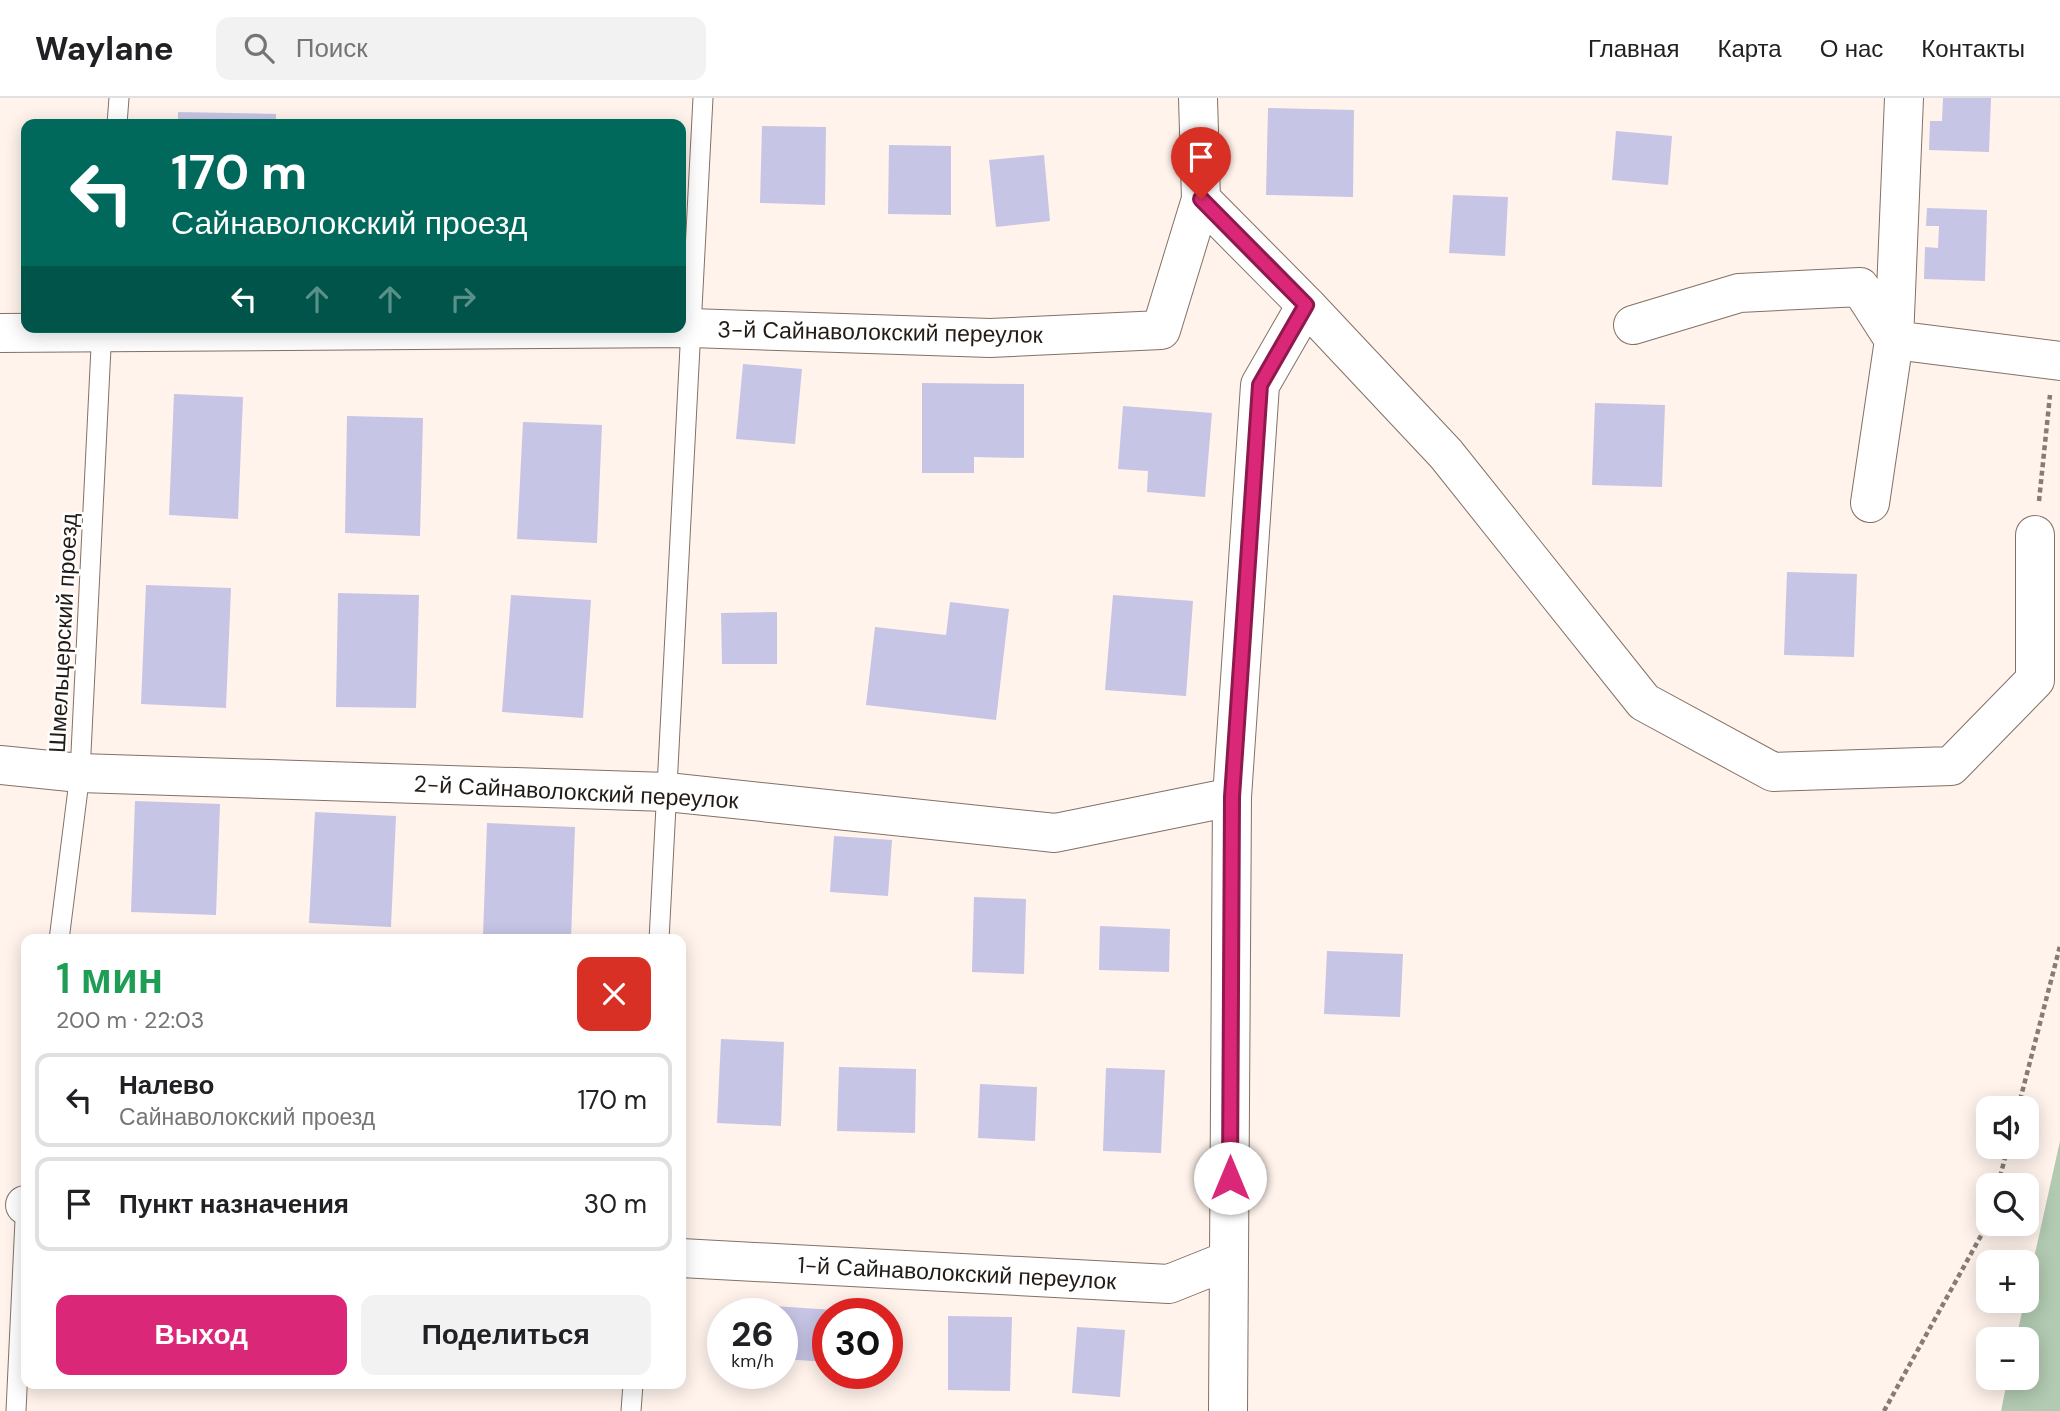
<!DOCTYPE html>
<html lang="ru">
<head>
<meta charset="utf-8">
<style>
  body { margin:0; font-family:"DM Sans",sans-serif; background:#f2f2f2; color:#202124; height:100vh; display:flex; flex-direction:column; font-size:26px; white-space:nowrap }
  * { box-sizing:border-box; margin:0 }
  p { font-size:23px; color:#757577 }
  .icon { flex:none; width:38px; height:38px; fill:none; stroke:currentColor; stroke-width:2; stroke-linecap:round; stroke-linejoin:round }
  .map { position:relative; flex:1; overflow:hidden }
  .panel { position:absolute; left:21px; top:836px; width:665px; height:455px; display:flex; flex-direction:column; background:#fff; border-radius:14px; box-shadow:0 4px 18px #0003 }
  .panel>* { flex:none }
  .guide { position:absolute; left:21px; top:21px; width:665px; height:214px; border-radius:14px; box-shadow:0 4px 18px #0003; background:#00695c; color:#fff; overflow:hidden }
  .buttons { position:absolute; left:1976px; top:998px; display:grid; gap:14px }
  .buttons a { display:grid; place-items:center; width:63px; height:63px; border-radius:14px; background:#fff; box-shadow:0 4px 18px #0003; font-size:35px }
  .speed { position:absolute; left:707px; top:1200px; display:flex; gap:14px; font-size:35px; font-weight:700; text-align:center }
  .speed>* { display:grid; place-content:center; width:91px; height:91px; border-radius:50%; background:#fff; box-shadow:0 4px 18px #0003; line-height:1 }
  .speed small { font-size:18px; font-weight:400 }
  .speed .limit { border:10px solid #d22; background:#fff; color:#111 }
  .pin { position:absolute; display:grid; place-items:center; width:60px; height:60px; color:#fff; margin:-72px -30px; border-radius:50% 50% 50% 0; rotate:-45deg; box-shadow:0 0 7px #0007 }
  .pin .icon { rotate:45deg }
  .me { position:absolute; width:77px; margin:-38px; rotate:0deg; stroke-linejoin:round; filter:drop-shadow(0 0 5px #0008) }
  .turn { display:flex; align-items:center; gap:24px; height:147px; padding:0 35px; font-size:32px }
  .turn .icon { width:91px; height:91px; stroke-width:2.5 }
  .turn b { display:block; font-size:49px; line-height:60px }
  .lanes { display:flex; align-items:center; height:66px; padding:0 35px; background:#0003; justify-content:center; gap:35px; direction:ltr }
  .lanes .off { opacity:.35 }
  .round { display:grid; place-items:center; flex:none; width:74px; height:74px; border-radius:14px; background:#f2f2f2 }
  .overview { display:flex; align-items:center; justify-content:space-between; height:119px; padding:0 35px }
  h1 { font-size:42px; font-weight:600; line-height:52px; color:#1e9e55 }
  .button { display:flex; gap:14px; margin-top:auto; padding:14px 35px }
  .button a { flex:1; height:80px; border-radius:14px; background:#db2777; color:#fff; font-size:28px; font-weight:600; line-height:80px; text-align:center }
  .button a+a { background:#f2f2f2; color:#202124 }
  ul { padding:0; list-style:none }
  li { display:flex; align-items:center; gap:21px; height:94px; margin:0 14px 10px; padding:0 21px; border:4px solid #e0e0e0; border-radius:14px }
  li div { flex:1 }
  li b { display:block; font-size:26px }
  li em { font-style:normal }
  header { display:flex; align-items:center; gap:42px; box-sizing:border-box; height:98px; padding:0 35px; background:#fff; border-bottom:2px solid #e0e0e0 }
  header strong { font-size:33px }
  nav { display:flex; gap:38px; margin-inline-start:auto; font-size:24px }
  .search { width:490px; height:63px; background:#f2f2f2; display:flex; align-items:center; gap:18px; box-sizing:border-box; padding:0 24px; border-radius:14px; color:#757577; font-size:26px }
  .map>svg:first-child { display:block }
  .forest { fill:#b2cab1 }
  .building { fill:#c6c5e5 }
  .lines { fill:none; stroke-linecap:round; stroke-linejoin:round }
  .lane-casing { stroke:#827166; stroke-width:21 }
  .street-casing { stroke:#827166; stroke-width:40 }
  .path { stroke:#857c76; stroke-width:4.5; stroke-dasharray:5 3.5; stroke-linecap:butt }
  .lane { stroke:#fff; stroke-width:19 }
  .street { stroke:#fff; stroke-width:38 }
  .route-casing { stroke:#8e194d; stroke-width:18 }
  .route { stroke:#db2777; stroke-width:12 }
  .labels { text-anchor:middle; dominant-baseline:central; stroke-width:5; stroke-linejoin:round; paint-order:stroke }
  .street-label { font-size:23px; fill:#221b16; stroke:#fff }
</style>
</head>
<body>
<header>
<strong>Waylane</strong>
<div class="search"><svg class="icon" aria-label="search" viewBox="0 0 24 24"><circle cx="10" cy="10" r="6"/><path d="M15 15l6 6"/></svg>Поиск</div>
<nav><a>Главная</a><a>Карта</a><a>О нас</a><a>Контакты</a></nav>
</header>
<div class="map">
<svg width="2060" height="1313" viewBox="0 0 2060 1313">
  <rect width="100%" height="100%" fill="#fff3ec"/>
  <path class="forest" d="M2060 1043V1313H2001L2008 1279H2026V1241H2016Z"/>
  <path class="building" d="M1943 0H1991L1989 54 1929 52 1930 23H1942Z
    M1268 10 1354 12 1353 99 1266 97Z
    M178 14 276 16V26H178Z
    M333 21 431 24V26H332Z
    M762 28 826 29 825 107 760 105Z
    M1616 33 1672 38 1668 87 1612 82Z
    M889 47 951 48V117L888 116Z
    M1044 57 1050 123 996 129 989 62Z
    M1453 97 1508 99 1505 158 1449 155Z
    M1927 110 1987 112 1985 183 1924 181 1925 149 1938 150 1939 128H1926Z
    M743 266 802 271 795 346 736 341Z
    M922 285 1024 286V360L974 359V375H922Z
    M174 296 243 299 238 421 169 417Z
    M1595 305 1665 307 1662 389 1592 387Z
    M1123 308 1212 315 1205 399 1147 394 1148 373 1118 371Z
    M347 318 423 320 420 438 345 435Z
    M523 324 602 327 597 445 517 441Z
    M1787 474 1857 476 1854 559 1784 557Z
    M146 487 231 490 226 610 141 606Z
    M338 495 419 497 416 610 336 609Z
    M511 497 591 502 583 620 502 614Z
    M1113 497 1193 503 1186 598 1105 592Z
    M950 504 1009 511 996 622 866 607 875 529 946 537Z
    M777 514V566H722L721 515Z
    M135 703 220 706 216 817 131 814Z
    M315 714 396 718 391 829 309 825Z
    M487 725 575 729 571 841 483 838Z
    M834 738 892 742 888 798 830 794Z
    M974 799 1026 801 1024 876 972 874Z
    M1100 828 1170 831 1169 874 1099 872Z
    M1327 853 1403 856 1400 919 1324 916Z
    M721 941 784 944 781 1028 717 1025Z
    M839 969 916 971 915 1035 837 1033Z
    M1106 970 1165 972 1161 1055 1103 1053Z
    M980 986 1037 989 1035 1043 978 1040Z
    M757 1207 834 1212 833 1216H828V1264L782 1261V1216H756Z
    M948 1218 1012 1219 1010 1293 948 1292Z
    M1077 1229 1125 1232 1120 1299 1072 1295Z"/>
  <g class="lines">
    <g class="lane-casing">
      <path id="lane" d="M117 26 119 0
        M59 842 80 675 102 229
        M659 842 703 0
        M16 1313 26 1101
        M631 1313 633 1286"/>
    </g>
    <g class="street-casing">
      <path id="street" d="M1198 0 1201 101 1306 207 1446 356 1644 604 1773 674 1951 668 2035 582V437
        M1633 227 1739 195 1860 189 1894 242 2060 263
        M0 235 691 230 990 240 1161 232 1201 101
        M1870 405 1894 242 1904 0
        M0 667 80 675 667 694 1055 735 1232 699
        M25 1107H26
        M681 1160 1169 1186 1229 1162
        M1228 1313 1232 699 1260 287 1306 207"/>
    </g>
    <path class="path" d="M2039 403 2050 297
      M2018 1010 2060 848
      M1998 1087 2008 1048
      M1884 1313 1988 1125"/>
    <use href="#lane" class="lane"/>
    <use href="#street" class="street"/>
  </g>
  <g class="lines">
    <g class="route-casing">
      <path id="route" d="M1201 101 1306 207 1260 287 1232 699 1230 1080"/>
    </g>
    <use href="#route" class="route"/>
  </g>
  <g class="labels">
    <g class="street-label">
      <text transform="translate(880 234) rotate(1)">3-й Сайнаволокский переулок</text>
      <text transform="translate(63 535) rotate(-87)">Шмельцерский проезд</text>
      <text transform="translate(576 694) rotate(3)">2-й Сайнаволокский переулок</text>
      <text transform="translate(957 1175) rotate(3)">1-й Сайнаволокский переулок</text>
    </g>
  </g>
</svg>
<div class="buttons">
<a><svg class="icon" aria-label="sound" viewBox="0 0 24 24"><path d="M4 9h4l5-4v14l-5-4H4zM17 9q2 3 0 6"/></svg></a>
<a><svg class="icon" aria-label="search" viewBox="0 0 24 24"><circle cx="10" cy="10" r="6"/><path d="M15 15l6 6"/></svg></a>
<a>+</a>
<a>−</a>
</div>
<div class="speed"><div>26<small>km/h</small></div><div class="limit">30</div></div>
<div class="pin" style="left:1201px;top:101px;background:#d93025"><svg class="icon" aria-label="arrive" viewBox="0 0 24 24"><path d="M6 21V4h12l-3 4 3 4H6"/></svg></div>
<svg class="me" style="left:1230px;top:1080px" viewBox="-20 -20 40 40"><circle r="19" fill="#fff"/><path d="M0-13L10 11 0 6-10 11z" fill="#db2777"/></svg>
<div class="guide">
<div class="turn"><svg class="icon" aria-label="left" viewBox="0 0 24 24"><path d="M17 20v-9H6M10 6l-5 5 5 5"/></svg><div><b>170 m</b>Сайнаволокский проезд</div></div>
<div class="lanes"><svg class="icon" aria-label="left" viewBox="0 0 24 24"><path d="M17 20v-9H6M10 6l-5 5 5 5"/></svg><svg class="icon off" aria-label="ahead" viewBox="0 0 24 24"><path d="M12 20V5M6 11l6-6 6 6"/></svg><svg class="icon off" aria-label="ahead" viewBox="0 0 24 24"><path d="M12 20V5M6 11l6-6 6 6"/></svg><svg class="icon off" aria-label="right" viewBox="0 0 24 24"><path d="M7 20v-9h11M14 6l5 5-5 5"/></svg></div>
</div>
<section class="panel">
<div class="overview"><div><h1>1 мин</h1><p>200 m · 22:03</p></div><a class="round" style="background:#d93025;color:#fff"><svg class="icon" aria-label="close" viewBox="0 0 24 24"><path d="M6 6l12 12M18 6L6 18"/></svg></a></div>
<ul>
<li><svg class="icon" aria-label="left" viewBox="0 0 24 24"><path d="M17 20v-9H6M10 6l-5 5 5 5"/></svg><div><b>Налево</b><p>Сайнаволокский проезд</p></div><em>170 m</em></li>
<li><svg class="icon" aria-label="arrive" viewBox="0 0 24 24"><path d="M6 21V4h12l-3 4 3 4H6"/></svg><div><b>Пункт назначения</b></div><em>30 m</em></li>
</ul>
<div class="button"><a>Выход</a><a>Поделиться</a></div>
</section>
</div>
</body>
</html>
